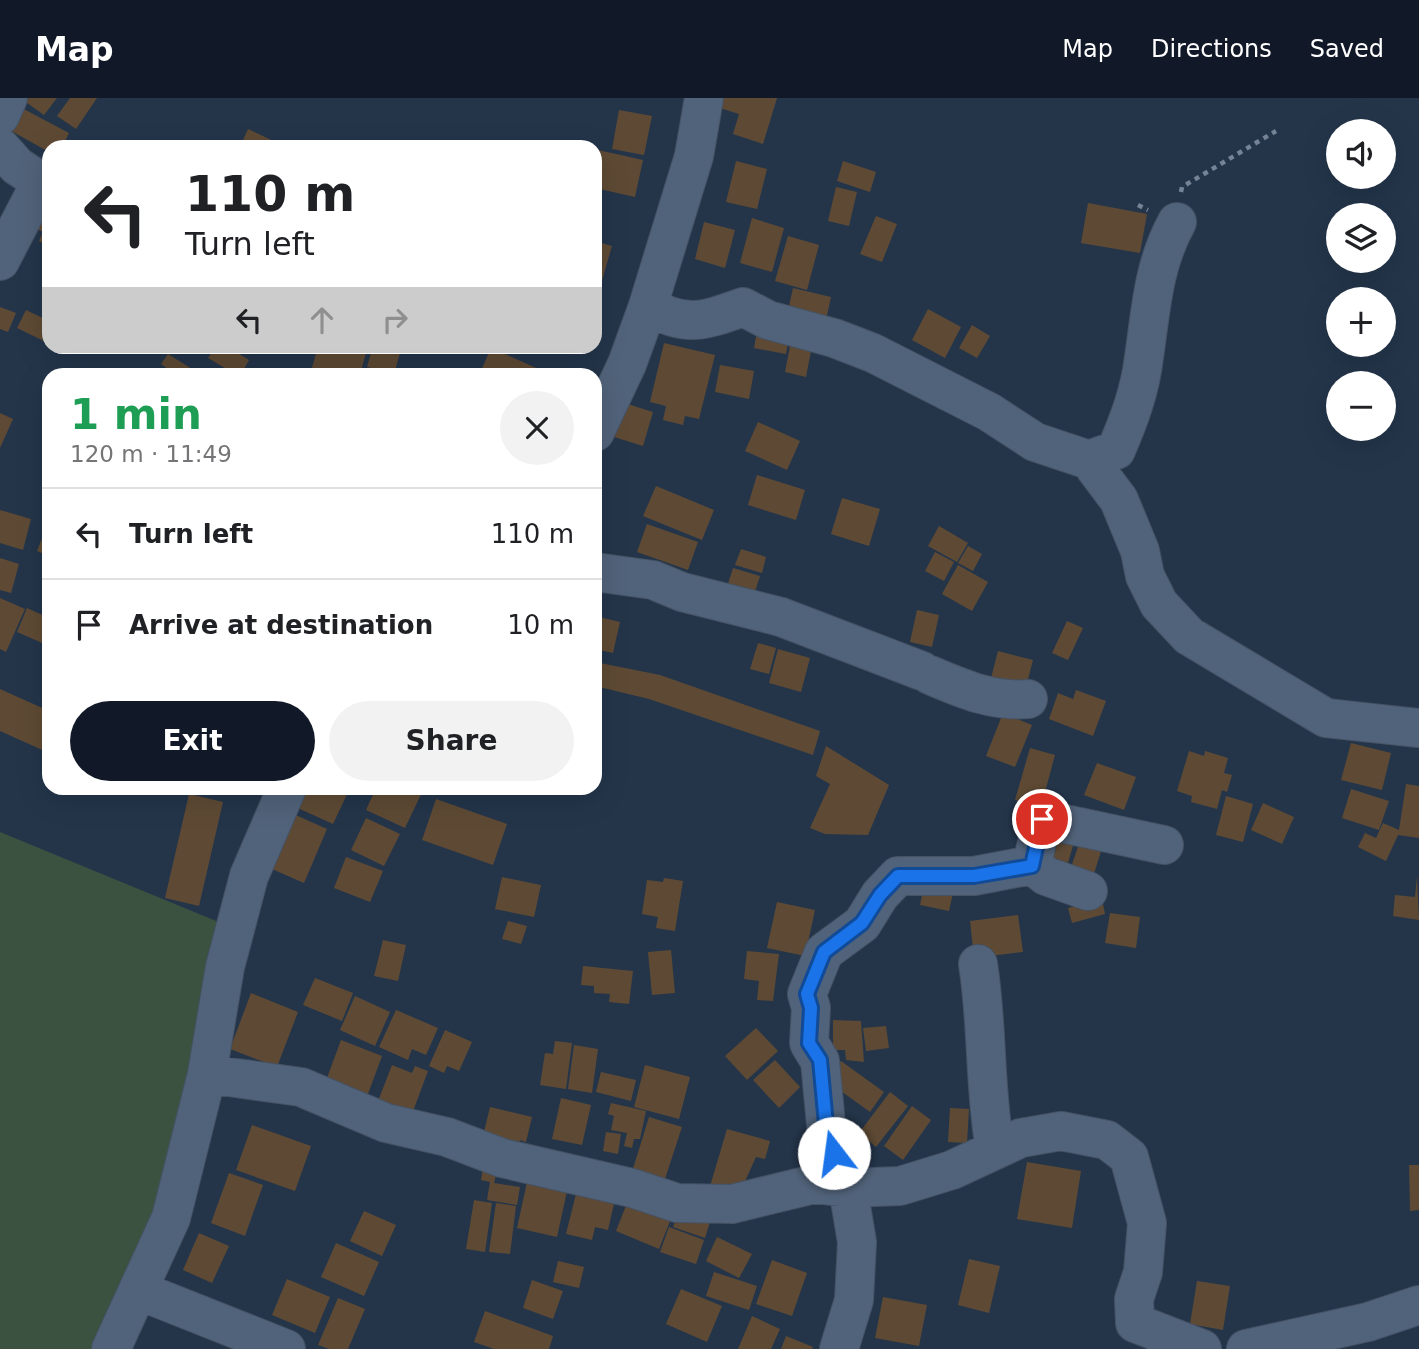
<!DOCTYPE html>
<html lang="en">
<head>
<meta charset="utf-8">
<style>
  body { margin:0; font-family:"DejaVu Sans",sans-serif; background:#f2f2f2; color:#202124; height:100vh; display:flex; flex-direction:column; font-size:26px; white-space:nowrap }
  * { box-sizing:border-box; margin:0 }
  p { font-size:23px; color:#757577 }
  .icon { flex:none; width:38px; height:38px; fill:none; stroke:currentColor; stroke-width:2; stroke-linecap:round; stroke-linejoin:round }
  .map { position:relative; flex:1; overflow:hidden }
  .side { position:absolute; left:42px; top:270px; width:560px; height:427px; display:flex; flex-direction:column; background:#fff; border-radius:21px; box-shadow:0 7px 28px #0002 }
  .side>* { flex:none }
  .banner { position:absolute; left:42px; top:42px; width:560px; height:214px; border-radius:21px; box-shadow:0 7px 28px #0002; background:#fff; color:#202124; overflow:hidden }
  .buttons { position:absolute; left:1326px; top:21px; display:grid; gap:14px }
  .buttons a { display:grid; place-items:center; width:70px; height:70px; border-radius:50%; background:#fff; box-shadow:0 7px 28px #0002; font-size:35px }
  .pin { position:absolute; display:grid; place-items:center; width:60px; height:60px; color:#fff; margin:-30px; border:4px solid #fff; border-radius:50%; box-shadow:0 2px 7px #0007 }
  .me { position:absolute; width:77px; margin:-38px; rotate:345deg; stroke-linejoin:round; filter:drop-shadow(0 0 5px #0008) }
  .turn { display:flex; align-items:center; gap:24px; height:147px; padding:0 28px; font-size:32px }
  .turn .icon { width:91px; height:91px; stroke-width:2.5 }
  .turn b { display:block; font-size:49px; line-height:60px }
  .lanes { display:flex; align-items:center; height:66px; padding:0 28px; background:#0003; justify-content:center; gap:35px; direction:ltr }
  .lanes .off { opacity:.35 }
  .round { display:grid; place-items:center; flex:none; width:74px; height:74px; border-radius:37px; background:#f2f2f2 }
  .summary { display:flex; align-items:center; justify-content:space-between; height:119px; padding:0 28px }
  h1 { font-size:42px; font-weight:800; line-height:52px; color:#1e9e55 }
  .action { display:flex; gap:14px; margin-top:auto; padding:14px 28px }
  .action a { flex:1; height:80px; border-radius:42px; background:#111827; color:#fff; font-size:28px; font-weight:800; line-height:80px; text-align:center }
  .action a+a { background:#f2f2f2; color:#202124 }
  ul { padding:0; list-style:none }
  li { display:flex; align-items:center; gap:21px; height:91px; padding:0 28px; border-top:2px solid #e0e0e0 }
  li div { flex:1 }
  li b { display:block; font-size:26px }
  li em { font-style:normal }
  header { display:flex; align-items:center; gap:42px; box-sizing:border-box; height:98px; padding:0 35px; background:#111827; color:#fff }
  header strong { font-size:33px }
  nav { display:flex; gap:38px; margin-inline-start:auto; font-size:24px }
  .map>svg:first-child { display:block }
  .green { fill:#3b5240 }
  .building { fill:#5e4a34 }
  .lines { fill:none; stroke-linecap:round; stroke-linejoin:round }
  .minor-casing { stroke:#455264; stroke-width:40 }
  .path { stroke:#758395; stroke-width:4.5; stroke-dasharray:5 5; stroke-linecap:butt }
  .minor { stroke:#51637a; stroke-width:38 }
  .route-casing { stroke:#114b97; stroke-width:18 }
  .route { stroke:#1a73e8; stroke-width:12 }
</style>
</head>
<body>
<header>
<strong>Map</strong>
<nav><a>Map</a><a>Directions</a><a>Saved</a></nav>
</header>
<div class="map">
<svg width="1419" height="1251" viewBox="0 0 1419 1251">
  <rect width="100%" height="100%" fill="#24354a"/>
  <path class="green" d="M0 734 238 832 138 1176 99 1251H0Z"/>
  <path class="building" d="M20 0H57L44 17Z
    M70 0H97L76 31 57 18Z
    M723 0H777L763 46 733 36 739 16 720 10Z
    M18 8 69 35 62 49H49V54L6 30Z
    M619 12 652 18 644 57 612 51Z
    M248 31 286 49H240Z
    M598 52 643 62 635 99 595 90Z
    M736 63 767 71 757 111 726 104Z
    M843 63 876 74 870 94 837 83Z
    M836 89 857 94 849 128 828 123Z
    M1088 105 1147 116 1140 155 1081 145Z
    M38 112 49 118V148L39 143 43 134 30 128Z
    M876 118 897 126 882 164 860 156Z
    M752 120 784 130 772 174 740 165Z
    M704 124 735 132 725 170 695 161Z
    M788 138 819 147 807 192 775 183Z
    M595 143 612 148 599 193 595 192Z
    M793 190 831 199 824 231 786 222Z
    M0 209 16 215 8 234 0 231Z
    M928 211 961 229 945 260 912 242Z
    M26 212 49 223 46 244 17 230Z
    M972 227 990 238 977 260 959 250Z
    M758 228 790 234 786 256 754 250Z
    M792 238 813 242 806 279 785 274Z
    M664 245 715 257 699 321 685 318 683 327 663 322 666 308 650 304Z
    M216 248H226L249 262 241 276H235L208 260Z
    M318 248H368L360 276H333L312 270Z
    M373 248H402L394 276 367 269Z
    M491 250 550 276H483L480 275Z
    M168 256 200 276H166L169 272 161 266Z
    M720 267 754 273 749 301 715 294Z
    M621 304 653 314 643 348 611 338Z
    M0 315 13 321 0 350Z
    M758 324 800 343 787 372 745 353Z
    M757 377 805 392 796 422 748 407Z
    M656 388 714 412 702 442 643 418Z
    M842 400 880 411 869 448 831 436Z
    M0 412 31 421 23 452 0 445Z
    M49 423V458L37 453Z
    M647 426 698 444 688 472 637 454Z
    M939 428 968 445 957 464 928 448Z
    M968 448 982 456 973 473 958 465Z
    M741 451 766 459 762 475 735 467Z
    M935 454 954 464 944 483 925 473Z
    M0 460 19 466 11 495 0 492Z
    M958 467 988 484 972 513 942 496Z
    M733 470 760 478 754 497 727 489Z
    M0 500 25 511 6 554 0 551Z
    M27 510 49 520V548L17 534Z
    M917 512 939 517 932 549 910 544Z
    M595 518 620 524 613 555 595 551Z
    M1067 523 1083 530 1068 562 1052 555Z
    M758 545 776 550 769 576 750 571Z
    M778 551 810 560 801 594 769 585Z
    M998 553 1033 562 1025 593 990 584Z
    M595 564 660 577 820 633 813 657 649 601 595 588Z
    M0 591 49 613V655L0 633Z
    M1076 592 1106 603 1093 638 1049 621 1058 595 1073 601Z
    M1003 615 1032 627 1015 669 986 658Z
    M1351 645 1391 655 1382 692 1341 682Z
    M826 648 889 687 868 737 825 736 810 730 830 686 816 678Z
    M1030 650 1055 657 1041 709 1015 702Z
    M1189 653 1204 658 1205 653 1228 660 1224 675 1232 677 1227 694 1222 692 1217 711 1191 704 1192 698 1177 693Z
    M1097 665 1136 679 1124 712 1084 697Z
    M1406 686 1419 688V740L1398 737 1386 763 1358 749 1365 735 1376 740 1383 725 1399 732Z
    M299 690H350L333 726 291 707Z
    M376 690H424L405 730 366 712Z
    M1351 691 1389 703 1379 732 1342 720Z
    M189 696 223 704 199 808 165 800Z
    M1226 698 1253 706 1243 744 1216 737Z
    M436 701 507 726 493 767 422 742Z
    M1263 705 1294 719 1282 746 1251 732Z
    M289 714 327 731 304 785 265 768Z
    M366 720 400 736 384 768 351 752Z
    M1047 733 1075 741 1065 775 1036 767Z
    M1081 740 1103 747 1092 782 1069 775Z
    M346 759 383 773 370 804 334 790Z
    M1417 778 1419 822 1393 818 1395 797 1415 799Z
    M502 779 541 787 534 819 495 811Z
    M664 780 683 783 675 833 656 830 658 819 642 816 647 782 663 784Z
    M925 783 954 790 949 813 920 807Z
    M1102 801 1105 816 1072 825 1068 810Z
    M777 804 815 812 805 858 767 850Z
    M1110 815 1140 819 1136 850 1105 845Z
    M1018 817 1023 854 974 860 970 823Z
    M508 823 527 828 521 846 502 841Z
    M383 842 406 847 398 883 374 878Z
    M671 852 675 895 652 897 648 854Z
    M747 853 779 856 773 903 757 902 759 883 744 881Z
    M583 868 633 873 629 906 609 904 610 896 594 895V888L581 887Z
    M315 880 353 895 342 923 303 907Z
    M251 895 298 914 277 969 230 951Z
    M355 898 390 914 375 948 340 932Z
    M396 912 438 930 426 957 412 951 408 962 379 949Z
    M833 922 861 923 864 964 846 962 845 952H833Z
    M886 928 889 950 866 953 863 930Z
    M756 930 778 953 747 982 725 958Z
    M445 932 472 944 459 973 447 968 444 975 429 968Z
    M341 942 382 958 365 1004 324 988Z
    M555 943 572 945 566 991 540 987 545 955 553 956Z
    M574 947 598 951 592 995 568 991Z
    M775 962 800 989 779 1010 753 982Z
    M841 963 884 994 870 1014 827 983Z
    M392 967 412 975 415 968 428 973 409 1024 375 1011Z
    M645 967 690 979 679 1021 634 1009Z
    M601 974 636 982 631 1003 596 994Z
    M890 994 908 1008 876 1049 859 1035Z
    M561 1000 591 1007 582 1047 552 1041Z
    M611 1005 646 1013 640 1041H634L632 1050 624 1048 627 1035 611 1032 614 1018 608 1016Z
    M912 1008 931 1022 903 1062 884 1048Z
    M490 1009 532 1019 526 1044 520 1042 516 1058 482 1042Z
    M950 1010 969 1011 967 1045 948 1044Z
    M649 1019 682 1029 663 1087 631 1077Z
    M252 1027 311 1048 295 1093 236 1072Z
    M727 1031 770 1043 765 1061 756 1059 742 1090 727 1086 723 1100 708 1095Z
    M606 1034 621 1036 618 1056 603 1053Z
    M484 1063 496 1077 494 1085 520 1089 517 1107 487 1102 490 1084 481 1082Z
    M1027 1064 1081 1073 1072 1130 1017 1121Z
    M1409 1067H1419V1112L1410 1113Z
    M229 1075 263 1087 245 1138 211 1125Z
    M529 1075 569 1084 557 1139 517 1130Z
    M578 1088 616 1097 608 1132 595 1129 592 1142 566 1136Z
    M631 1095 674 1113 659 1151 616 1133Z
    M474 1102 492 1105 485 1154 466 1151Z
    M496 1105 516 1108 510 1156 489 1154Z
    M364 1113 396 1127 382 1158 350 1143Z
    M679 1113 710 1124 705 1140 673 1129Z
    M669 1129 704 1142 696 1166 660 1154Z
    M199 1135 229 1148 212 1185 183 1172Z
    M717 1139 752 1156 739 1180 706 1163Z
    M336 1145 379 1164 364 1198 321 1179Z
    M969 1161 1000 1168 989 1215 958 1207Z
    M772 1162 807 1175 792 1218 756 1206Z
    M558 1163 584 1169 579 1190 553 1184Z
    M714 1174 757 1188 749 1212 706 1198Z
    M287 1181 330 1199 315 1235 272 1217Z
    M532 1182 563 1193 553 1221 523 1210Z
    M1197 1183 1230 1188 1223 1232 1190 1226Z
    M681 1191 722 1208 707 1244 666 1226Z
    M883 1199 927 1207 919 1248 875 1240Z
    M338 1200 365 1211 348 1251H329L318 1247Z
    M485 1213 553 1238 549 1251H494L474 1244Z
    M752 1218 780 1231 771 1251H738Z
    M786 1238 813 1249 812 1251H781Z"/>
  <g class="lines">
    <g class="minor-casing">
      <path id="minor" d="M0 18 8 0
        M0 49 17 68 41 84 0 163
        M648 208C686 230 704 223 743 209L768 222 834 240 873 255 989 314 1035 344 1089 362 1116 352C1129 322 1140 293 1144 259 1151 212 1153 167 1177 124
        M595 334 627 266 648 208 694 58 704 0
        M1089 362 1119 402 1140 453 1145 478 1159 506 1189 538 1326 620 1419 630
        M595 474 653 482 682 494 781 519 922 573
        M930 577C963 591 992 604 1028 601
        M1032 767 1046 778 1088 793
        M978 866C988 928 984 989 995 1051
        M207 976 301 989 386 1025 447 1039 502 1060 632 1090 677 1105 732 1106 814 1086 848 1090 900 1088 952 1072 1021 1040 1061 1033 1107 1042 1129 1059 1147 1125 1143 1174 1134 1201 1135 1225 1202 1251
        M140 1193 286 1251
        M111 1251 171 1120 207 976 225 869 249 778 287 690
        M839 1251 854 1202 857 1144 848 1090 827 1037 820 963 809 945 811 910 807 896 824 854 862 826 880 797 898 778H974L1032 767 1042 721 1164 747
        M1246 1251 1368 1224 1419 1207"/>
    </g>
    <path class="path" d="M1181 94 1182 89 1276 33
      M1138 107 1148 112"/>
    <use href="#minor" class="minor"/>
  </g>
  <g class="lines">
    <g class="route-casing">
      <path id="route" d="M834 1055 827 1037 820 962 809 945 811 910 807 896 824 854 862 825 880 797 898 778H974L1032 768 1042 721"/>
    </g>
    <use href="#route" class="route"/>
  </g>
</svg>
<div class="buttons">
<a><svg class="icon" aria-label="sound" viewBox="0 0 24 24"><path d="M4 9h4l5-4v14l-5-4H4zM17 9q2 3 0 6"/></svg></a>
<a><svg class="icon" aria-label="layers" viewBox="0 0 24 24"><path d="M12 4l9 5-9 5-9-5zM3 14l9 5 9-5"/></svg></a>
<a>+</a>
<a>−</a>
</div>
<div class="pin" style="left:1042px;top:721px;background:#d93025"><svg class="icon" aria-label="arrive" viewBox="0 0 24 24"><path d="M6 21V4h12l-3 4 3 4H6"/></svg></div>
<svg class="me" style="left:834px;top:1055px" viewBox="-20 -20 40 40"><circle r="19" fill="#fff"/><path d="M0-13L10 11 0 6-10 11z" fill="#1a73e8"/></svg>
<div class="banner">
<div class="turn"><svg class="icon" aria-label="left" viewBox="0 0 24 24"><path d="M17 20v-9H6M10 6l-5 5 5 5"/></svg><div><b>110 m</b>Turn left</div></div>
<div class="lanes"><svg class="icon" aria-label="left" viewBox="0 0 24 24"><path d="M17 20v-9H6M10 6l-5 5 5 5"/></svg><svg class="icon off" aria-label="ahead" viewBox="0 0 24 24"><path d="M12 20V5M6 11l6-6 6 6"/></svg><svg class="icon off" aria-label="right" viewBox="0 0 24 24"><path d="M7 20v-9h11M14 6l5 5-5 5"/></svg></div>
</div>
<section class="side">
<div class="summary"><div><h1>1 min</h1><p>120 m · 11:49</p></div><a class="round"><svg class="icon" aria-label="close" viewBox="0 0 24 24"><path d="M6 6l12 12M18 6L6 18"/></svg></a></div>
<ul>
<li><svg class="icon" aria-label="left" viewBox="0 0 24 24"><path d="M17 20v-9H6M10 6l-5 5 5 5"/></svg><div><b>Turn left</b></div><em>110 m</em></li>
<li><svg class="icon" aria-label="arrive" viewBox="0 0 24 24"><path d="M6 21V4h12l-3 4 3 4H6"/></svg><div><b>Arrive at destination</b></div><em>10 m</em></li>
</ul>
<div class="action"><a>Exit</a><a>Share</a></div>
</section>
</div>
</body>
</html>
